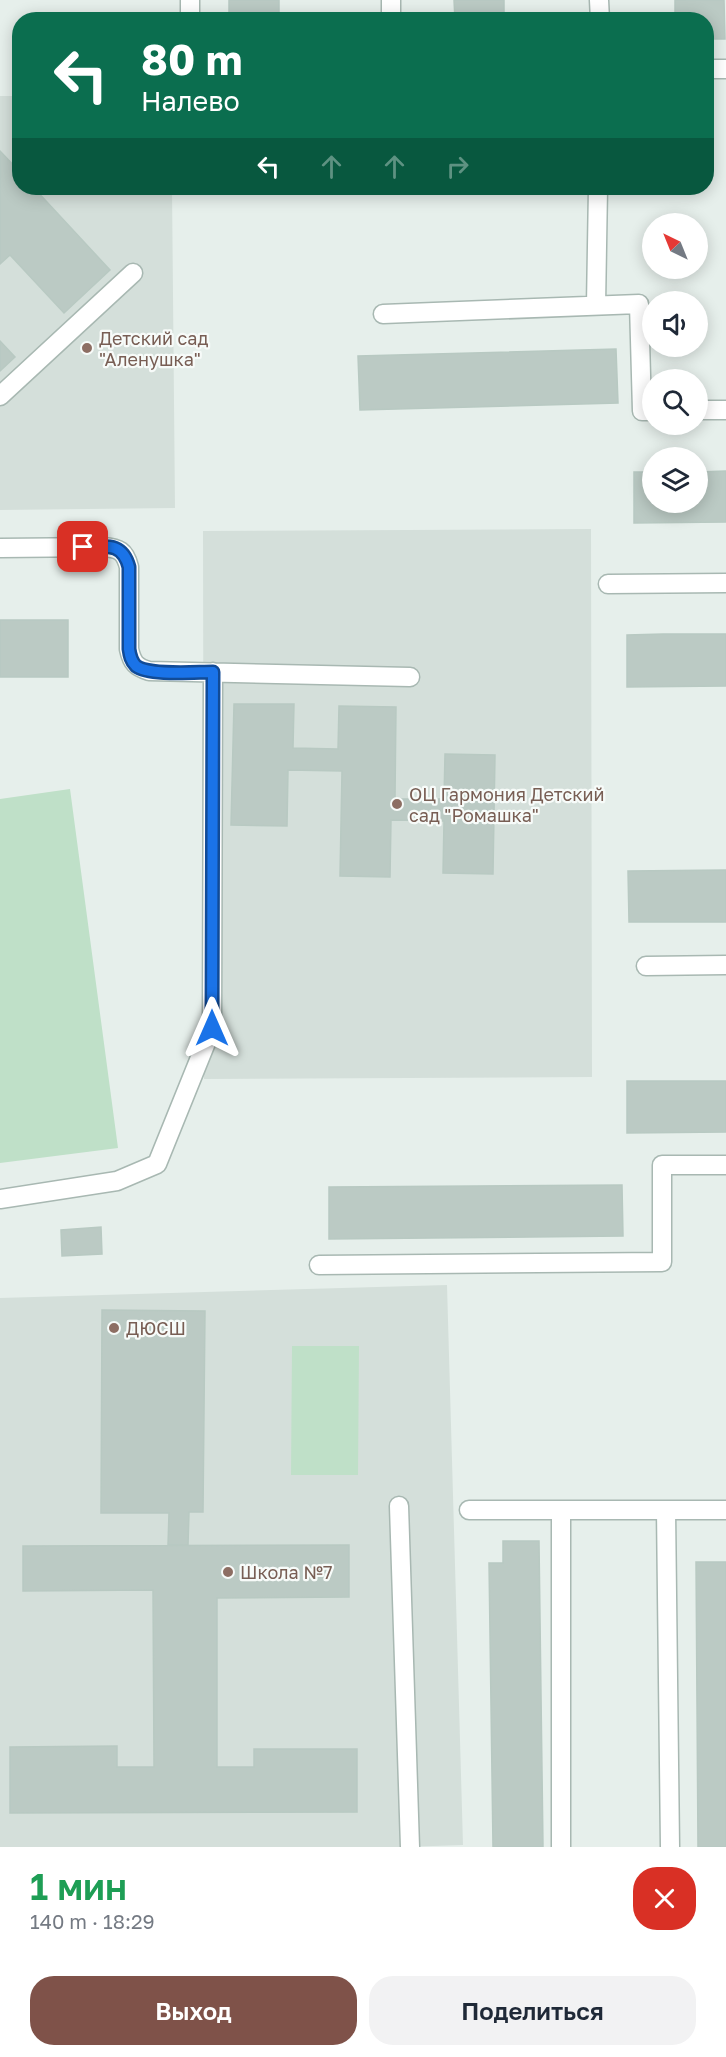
<!DOCTYPE html>
<html lang="ru">
<head>
<meta charset="utf-8">
<style>
  body { margin:0; font-family:"Golos Text",sans-serif; background:#f2f2f3; color:#1f2937; height:100vh; display:flex; flex-direction:column; font-size:22px; white-space:nowrap }
  * { box-sizing:border-box; margin:0 }
  p { font-size:20px; color:#747a83 }
  .icon { flex:none; width:33px; height:33px; fill:none; stroke:currentColor; stroke-width:2; stroke-linecap:round; stroke-linejoin:round }
  .map { position:relative; height:1847px; overflow:hidden }
  .side { display:flex; flex-direction:column; background:#fff; flex:1 }
  .side>* { flex:none }
  .hud { position:absolute; left:12px; top:12px; width:702px; height:183px; border-radius:24px; box-shadow:0 3px 15px #0003; background:#0b6e4f; color:#fff; overflow:hidden }
  .needle { width:39px; rotate:317deg }
  .buttons { position:absolute; left:642px; top:213px; display:grid; gap:12px }
  .buttons a { display:grid; place-items:center; width:66px; height:66px; border-radius:50%; background:#fff; box-shadow:0 3px 15px #0003; font-size:30px }
  .pin { position:absolute; display:grid; place-items:center; width:51px; height:51px; color:#fff; margin:-26px; border-radius:12px; box-shadow:0 3px 9px #0006 }
  .me { position:absolute; width:66px; margin:-33px; rotate:0deg; stroke-linejoin:round; filter:drop-shadow(0 0 4px #0008) }
  .turn { display:flex; align-items:center; gap:21px; height:126px; padding:0 30px; font-size:27px }
  .turn .icon { width:78px; height:78px; stroke-width:2.5 }
  .turn b { display:block; font-size:42px; line-height:51px }
  .lanes { display:flex; align-items:center; height:57px; padding:0 30px; background:#0003; justify-content:center; gap:30px; direction:ltr }
  .lanes .off { opacity:.35 }
  .round { display:grid; place-items:center; flex:none; width:63px; height:63px; border-radius:24px; background:#f2f2f3 }
  .summary { display:flex; align-items:center; justify-content:space-between; height:102px; padding:0 30px }
  h1 { font-size:36px; font-weight:600; line-height:45px; color:#1e9e55 }
  .primary-button { display:flex; gap:12px; margin-top:auto; padding:12px 30px }
  .primary-button a { flex:1; height:69px; border-radius:24px; background:#7f5249; color:#fff; font-size:24px; font-weight:600; line-height:69px; text-align:center }
  .primary-button a+a { background:#f2f2f3; color:#1f2937 }
  .map>svg:first-child { display:block }
  .built { fill:#d4dfda }
  .green { fill:#bfe0c8 }
  .building { fill:#bbcac4; stroke:#b8c9c2; stroke-width:1.5 }
  .lines { fill:none; stroke-linecap:round; stroke-linejoin:round }
  .minor-casing { stroke:#a8b8b2; stroke-width:21 }
  .minor { stroke:#fff; stroke-width:18 }
  .route-casing { stroke:#114b97; stroke-width:15 }
  .route { stroke:#1a73e8; stroke-width:10 }
  .education-dot { fill:#8d6e63; stroke:#f7fbf9; stroke-width:2 }
  .labels { text-anchor:middle; dominant-baseline:central; stroke-width:4.5; stroke-linejoin:round; paint-order:stroke }
  .education-label { font-size:18px; fill:#785e54; stroke:#f7fbf9; text-anchor:start }
</style>
</head>
<body>
<div class="map">
<svg width="726" height="1847" viewBox="0 0 726 1847">
  <rect width="100%" height="100%" fill="#e6efeb"/>
  <path class="built" d="M0 96H19L20 188H172L175 508 0 510Z
    M591 529 592 1077 204 1079 203 531Z
    M447 1285 463 1845 403 1847H0V1298Z"/>
  <path class="green" d="M70 789 118 1148 0 1163V799Z
    M292 1346H359L358 1475H291Z"/>
  <path class="building" d="M229 0H279V20H229Z
    M454 0H504V20H455Z
    M675 0H724L725 39H706V20H675Z
    M0 151 20 172V188H34L110 270 64 313 10 255 0 264Z
    M0 341 15 357 0 371Z
    M616 349 618 403 360 410 358 356Z
    M726 471V522L634 523V472H652V502H698V472Z
    M0 620H68V677H0Z
    M663 634H726V686L627 687V635Z
    M234 704H294L293 748 338 749 339 706 396 707 395 799H444L445 754 495 755 493 874 443 873 444 821 391 820 390 877 340 876 342 771 288 770 287 826 231 825Z
    M726 870V922H629L628 871Z
    M627 1081H726V1132L627 1133Z
    M622 1185 623 1236 329 1239V1187Z
    M101 1227 102 1254 62 1256 61 1230Z
    M102 1310 205 1311 203 1512H189L188 1545H168L169 1513H101Z
    M503 1541H539L543 1847H493L489 1563H503Z
    M349 1545V1597L217 1598V1767H254V1749H357V1812L10 1813V1747L117 1746V1767H154L153 1590 23 1591V1546Z
    M696 1562H726V1847H698Z"/>
  <g class="lines">
    <g class="minor-casing">
      <path id="minor" d="M190 0V20
        M391 0V20
        M599 0 600 20
        M706 69H726
        M596 305 598 188
        M383 314 639 304 642 411H652
        M0 396 133 273
        M698 410H726
        M0 548 103 547C119 548 125 551 129 567V649C132 663 136 667 149 671L410 677
        M608 584 726 583
        M646 966 726 965
        M0 1199 117 1181 157 1164 212 1028 213 672
        M319 1265 662 1262V1165H726
        M399 1506 410 1847
        M469 1510H726
        M666 1510 670 1847
        M561 1847V1510"/>
    </g>
    <use href="#minor" class="minor"/>
  </g>
  <g class="lines">
    <g class="route-casing">
      <path id="route" d="M83 547C105 547 122 541 129 567V649C130 656 131 661 136 666 149 676 195 672 213 672L212 1028"/>
    </g>
    <use href="#route" class="route"/>
  </g>
  <g class="education-dot">
    <circle cx="87" cy="348" r="6"/>
    <circle cx="397" cy="804" r="6"/>
    <circle cx="114" cy="1328" r="6"/>
    <circle cx="228" cy="1572" r="6"/>
  </g>
  <g class="labels">
    <g class="education-label">
      <text x="99" y="338">Детский сад<tspan x="99" dy="21">"Аленушка"</tspan></text>
      <text x="409" y="794">ОЦ Гармония Детский<tspan x="409" dy="21">сад "Ромашка"</tspan></text>
      <text x="126" y="1328">ДЮСШ</text>
      <text x="240" y="1572">Школа №7</text>
    </g>
  </g>
</svg>
<div class="buttons">
<a><svg class="needle" viewBox="-14 -14 28 28"><path d="M0-13l5 13h-10z" fill="#e53935"/><path d="M0 13l5-13h-10z" fill="#747a83"/></svg></a>
<a><svg class="icon" aria-label="sound" viewBox="0 0 24 24"><path d="M4 9h4l5-4v14l-5-4H4zM17 9q2 3 0 6"/></svg></a>
<a><svg class="icon" aria-label="search" viewBox="0 0 24 24"><circle cx="10" cy="10" r="6"/><path d="M15 15l6 6"/></svg></a>
<a><svg class="icon" aria-label="layers" viewBox="0 0 24 24"><path d="M12 4l9 5-9 5-9-5zM3 14l9 5 9-5"/></svg></a>
</div>
<div class="pin" style="left:83px;top:547px;background:#d93025"><svg class="icon" aria-label="arrive" viewBox="0 0 24 24"><path d="M6 21V4h12l-3 4 3 4H6"/></svg></div>
<svg class="me" style="left:212px;top:1028px" viewBox="-20 -20 40 40"><path d="M0-17L14 15 0 8-14 15z" fill="#1a73e8" stroke="#fff" stroke-width="4"/></svg>
<div class="hud">
<div class="turn"><svg class="icon" aria-label="left" viewBox="0 0 24 24"><path d="M17 20v-9H6M10 6l-5 5 5 5"/></svg><div><b>80 m</b>Налево</div></div>
<div class="lanes"><svg class="icon" aria-label="left" viewBox="0 0 24 24"><path d="M17 20v-9H6M10 6l-5 5 5 5"/></svg><svg class="icon off" aria-label="ahead" viewBox="0 0 24 24"><path d="M12 20V5M6 11l6-6 6 6"/></svg><svg class="icon off" aria-label="ahead" viewBox="0 0 24 24"><path d="M12 20V5M6 11l6-6 6 6"/></svg><svg class="icon off" aria-label="right" viewBox="0 0 24 24"><path d="M7 20v-9h11M14 6l5 5-5 5"/></svg></div>
</div>
</div>
<section class="side">
<div class="summary"><div><h1>1 мин</h1><p>140 m · 18:29</p></div><a class="round" style="background:#d93025;color:#fff"><svg class="icon" aria-label="close" viewBox="0 0 24 24"><path d="M6 6l12 12M18 6L6 18"/></svg></a></div>
<div class="primary-button"><a>Выход</a><a>Поделиться</a></div>
</section>
</body>
</html>
